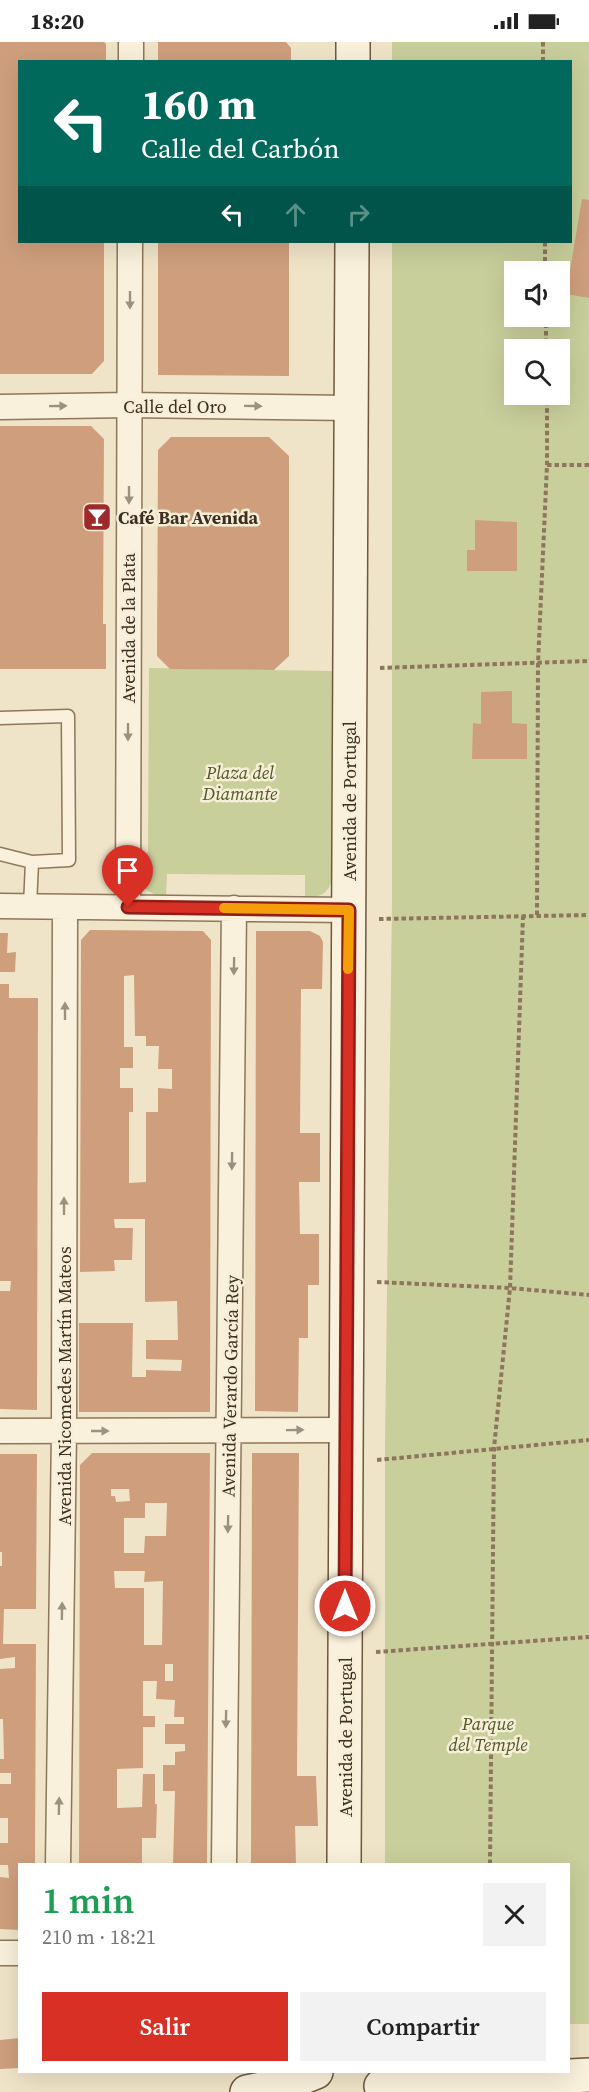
<!DOCTYPE html>
<html lang="es">
<head>
<meta charset="utf-8">
<style>
  body { margin:0; font-family:"Source Serif 4",serif; background:#f2f2f2; color:#222; height:100vh; display:flex; flex-direction:column; font-size:22px; white-space:nowrap }
  * { box-sizing:border-box; margin:0 }
  p { font-size:20px; color:#767676 }
  .icon { flex:none; width:33px; height:33px; fill:none; stroke:currentColor; stroke-width:2; stroke-linecap:round; stroke-linejoin:round }
  .map { position:relative; flex:1; overflow:hidden }
  .panel { position:absolute; left:18px; top:1821px; width:552px; height:210px; display:flex; flex-direction:column; background:#fff; border-radius:0px; box-shadow:0 6px 24px #0002 }
  .panel>* { flex:none }
  .hud { position:absolute; left:18px; top:18px; width:554px; height:183px; border-radius:0px; box-shadow:0 6px 24px #0002; background:#00695c; color:#fff; overflow:hidden }
  .buttons { position:absolute; left:504px; top:219px; display:grid; gap:12px }
  .buttons a { display:grid; place-items:center; width:66px; height:66px; border-radius:0px; background:#fff; box-shadow:0 6px 24px #0002; font-size:30px }
  .pin { position:absolute; display:grid; place-items:center; width:51px; height:51px; color:#fff; margin:-62px -26px; border-radius:50% 50% 50% 0; rotate:-45deg; box-shadow:0 0 6px #0007 }
  .pin .icon { rotate:45deg }
  .me { position:absolute; width:66px; margin:-33px; rotate:0deg; stroke-linejoin:round; filter:drop-shadow(0 0 4px #0008) }
  .turn { display:flex; align-items:center; gap:21px; height:126px; padding:0 24px; font-size:27px }
  .turn .icon { width:78px; height:78px; stroke-width:2.5 }
  .turn b { display:block; font-size:42px; line-height:51px }
  .lanes { display:flex; align-items:center; height:57px; padding:0 24px; background:#0003; justify-content:center; gap:30px; direction:ltr }
  .lanes .off { opacity:.35 }
  .round { display:grid; place-items:center; flex:none; width:63px; height:63px; border-radius:0px; background:#f2f2f2 }
  .summary { display:flex; align-items:center; justify-content:space-between; height:102px; padding:0 24px }
  h1 { font-size:36px; font-weight:600; line-height:45px; color:#1e9e55 }
  .button { display:flex; gap:12px; margin-top:auto; padding:12px 24px }
  .button a { flex:1; height:69px; border-radius:0px; background:#d93025; color:#fff; font-size:24px; font-weight:600; line-height:69px; text-align:center }
  .button a+a { background:#f2f2f2; color:#222 }
  .status { display:flex; justify-content:space-between; align-items:center; height:42px; padding:0 30px; background:#fff; direction:ltr }
  .status svg { height:16px; fill:currentColor }
  .map>svg:first-child { display:block }
  .green { fill:#c9cf9b; fill-rule:evenodd }
  .building { fill:#cf9f7d; fill-rule:evenodd }
  .lines { fill:none; stroke-linecap:round; stroke-linejoin:round }
  .lane-casing { stroke:#8d765c; stroke-width:15 }
  .street-casing { stroke:#8d765c; stroke-width:27 }
  .secondary-casing { stroke:#6f573f; stroke-width:36 }
  .path { stroke:#8d765c; stroke-width:4; stroke-dasharray:4.5 3; stroke-linecap:butt }
  .lane { stroke:#faf1dc; stroke-width:12 }
  .street { stroke:#faf1dc; stroke-width:24 }
  .secondary { stroke:#faf1dc; stroke-width:33 }
  .oneway { fill:#9c907e }
  .route-casing { stroke:#8d1f18; stroke-width:15 }
  .route { stroke:#d93025; stroke-width:10 }
  .slow { stroke:#f59e0b; stroke-width:10 }
  .labels { text-anchor:middle; dominant-baseline:central; stroke-width:5; stroke-linejoin:round; paint-order:stroke }
  .street-label { font-size:18px; fill:#3d2e20; stroke:#f7eed8 }
  .poi-label { font-size:18px; font-weight:bold; fill:#3d2e20; stroke:#f7eed8; text-anchor:start }
  .park-label { font-size:18px; font-style:italic; fill:#4d5a26; stroke:#f7eed8 }
</style>
</head>
<body>
<div class="status"><b>18:20</b><svg viewBox="0 0 49 12"><path d="M0 12V9h3v3zM5 12V6h3v6zM10 12V3h3v9zM15 12V0h3v12zM26 1h20v11H26zM47 4h2v5h-2z"/></svg></div>
<div class="map">
<svg width="589" height="2050" viewBox="0 0 589 2050">
  <rect width="100%" height="100%" fill="#f0e4c8"/>
  <path class="green" d="M392 0H589V1982H569L568 1822H385V1404L392 860V200H570V20L392 19ZM514 230H560V274H514ZM514 308H560V352H514Z
    M149 626 332 629V837C329 852 320 855 305 856V833L167 832 166 854C139 854 132 828 148 810Z"/>
  <path class="building" d="M0 0H104L106 2V20H20V200H104V319L92 332H0Z
    M158 0H286L291 6V20H158Z
    M582 157 589 158V256L566 252Z
    M158 200H289V334L158 333Z
    M0 384H91L104 397 103 582H106V627H0Z
    M171 395H269L289 414V614L274 628 170 627 157 614 158 408Z
    M475 478 517 480V529H467V508H475Z
    M512 649V681L527 682V717H472L473 681 481 682V650Z
    M90 888 203 889 211 898 210 1370H79V1281H133L132 1335H146V1328L181 1329 182 1318 146 1317V1298H178L177 1259 145 1260V1177H114L115 1186H133L132 1218H114L115 1229 80 1230 81 898ZM134 933 135 994H146V1004H159L158 1027H172V1047L158 1046V1070H146V1140L129 1141V1070H133V1046H120V1026H133V1005H124V934Z
    M256 889H310L320 894 323 900 322 947H301L300 1091H320V1140H299L300 1192H319V1243H308V1296H299L298 1370 255 1369Z
    M0 891H8L7 911 16 910 15 930H0Z
    M0 942H9V956H38L37 1368 0 1367V1249H10L11 1239H0Z
    M92 1411H210L207 1822H173L175 1749H163V1723H175V1710L185 1709V1702H165V1682H184V1675H174L175 1658 156 1657 157 1639H143V1674H155V1685H143V1726L117 1727V1766L142 1765 143 1732H155V1762H157L156 1796H142V1822H79L80 1423ZM111 1447H129L130 1459 116 1460 115 1454H111ZM145 1461H167L166 1494H145L144 1511H124V1476H145ZM114 1529H145L144 1540 163 1539 162 1603H144V1546H115ZM165 1622H173V1639H165Z
    M252 1411H299L297 1734H316L318 1784H295L296 1822H251Z
    M0 1412H37L36 1567H4L3 1602H36L35 1822H20V1888L0 1887V1835L9 1836 8 1823H0V1801H8V1776H0V1742H11V1731H0V1717H4L3 1677H0V1627L15 1626V1615L0 1617V1524H2V1510H0Z
    M20 1996V2026L0 2027V1998Z"/>
  <g class="lines">
    <g class="lane-casing">
      <path id="lane" d="M0 676 68 674 69 818 32 820 30 864
        M0 812 32 820"/>
    </g>
    <g class="street-casing">
      <path id="street" d="M131 20V0
        M0 365 129 363 351 366
        M0 864 349 868
        M128 865 130 200
        M0 1389 347 1388
        M58 1822 64 1389 65 865
        M224 1822 234 866
        M0 1911H20"/>
    </g>
    <g class="secondary-casing">
      <path id="secondary" d="M353 20V0
        M344 1822 352 200
        M381 2044 589 2033
        M247 2050 286 2042 316 2030"/>
    </g>
    <path class="path" d="M543 0V20
      M545 200V230
      M546 274V308
      M547 423H589
      M380 626 589 619
      M537 873 538 621 547 423V352
      M379 877 589 873
      M377 1240 510 1246 589 1253
      M377 1418 589 1398
      M376 1610 589 1595
      M490 1822 494 1406 510 1246 523 874"/>
    <use href="#lane" class="lane"/>
    <use href="#street" class="street"/>
    <use href="#secondary" class="secondary"/>
  </g>
  <defs><path id="oneway-solid" d="M-6-.8H1V-3.2L6.5 0L1 3.2V.8H-6Z" transform="scale(1.5)"/></defs>
  <g class="oneway">
    <use href="#oneway-solid" transform="translate(130 258) rotate(90)"/>
    <use href="#oneway-solid" transform="translate(58 364) rotate(-1)"/>
    <use href="#oneway-solid" transform="translate(253 364) rotate(1)"/>
    <use href="#oneway-solid" transform="translate(129 453) rotate(90)"/>
    <use href="#oneway-solid" transform="translate(128 690) rotate(90)"/>
    <use href="#oneway-solid" transform="translate(234 924) rotate(91)"/>
    <use href="#oneway-solid" transform="translate(65 969) rotate(-90)"/>
    <use href="#oneway-solid" transform="translate(232 1119) rotate(91)"/>
    <use href="#oneway-solid" transform="translate(64 1164) rotate(-90)"/>
    <use href="#oneway-solid" transform="translate(295 1388) rotate(-1)"/>
    <use href="#oneway-solid" transform="translate(100 1389)"/>
    <use href="#oneway-solid" transform="translate(228 1482) rotate(91)"/>
    <use href="#oneway-solid" transform="translate(62 1569) rotate(-89)"/>
    <use href="#oneway-solid" transform="translate(226 1677) rotate(91)"/>
    <use href="#oneway-solid" transform="translate(59 1764) rotate(-89)"/>
  </g>
  <g class="lines">
    <g class="route-casing">
      <path id="route" d="M128 865 349 868 345 1564"/>
    </g>
    <use href="#route" class="route"/>
    <path class="slow" d="M224 866 349 868 348 927"/>
  </g>
  <defs>
    <g id="bar-square" transform="scale(1.5)"><rect x="-9" y="-9" width="18" height="18" rx="4" fill="#9e2a2b" stroke="#f7eed8"/><path d="M-6-5H6L.8 .8V4.5H3.5V6h-7V4.5H-.8V.8Z" fill="#fff"/></g>
  </defs>
  <g fill-rule="evenodd">
    <use href="#bar-square" x="97" y="475"/>
  </g>
  <g class="labels">
    <g class="street-label">
      <text x="175" y="364">Calle del Oro</text>
      <text transform="translate(128 586) rotate(-90)">Avenida de la Plata</text>
      <text transform="translate(349 759) rotate(-90)">Avenida de Portugal</text>
      <text transform="translate(64 1344) rotate(-90)">Avenida Nicomedes Martín Mateos</text>
      <text transform="translate(230 1344) rotate(-89)">Avenida Verardo García Rey</text>
      <text transform="translate(345 1695) rotate(-90)">Avenida de Portugal</text>
    </g>
    <g class="poi-label">
      <text x="118" y="475">Café Bar Avenida</text>
    </g>
    <g class="park-label">
      <text x="240" y="730">Plaza del<tspan x="240" dy="21">Diamante</tspan></text>
      <text x="488" y="1681">Parque<tspan x="488" dy="21">del Temple</tspan></text>
    </g>
  </g>
</svg>
<div class="buttons">
<a><svg class="icon" aria-label="sound" viewBox="0 0 24 24"><path d="M4 9h4l5-4v14l-5-4H4zM17 9q2 3 0 6"/></svg></a>
<a><svg class="icon" aria-label="search" viewBox="0 0 24 24"><circle cx="10" cy="10" r="6"/><path d="M15 15l6 6"/></svg></a>
</div>
<div class="pin" style="left:128px;top:865px;background:#d93025"><svg class="icon" aria-label="arrive" viewBox="0 0 24 24"><path d="M6 21V4h12l-3 4 3 4H6"/></svg></div>
<svg class="me" style="left:345px;top:1564px" viewBox="-20 -20 40 40"><circle r="17" fill="#d93025" stroke="#fff" stroke-width="3"/><path d="M0-11L8 9 0 5-8 9z" fill="#fff"/></svg>
<div class="hud">
<div class="turn"><svg class="icon" aria-label="left" viewBox="0 0 24 24"><path d="M17 20v-9H6M10 6l-5 5 5 5"/></svg><div><b>160 m</b>Calle del Carbón</div></div>
<div class="lanes"><svg class="icon" aria-label="left" viewBox="0 0 24 24"><path d="M17 20v-9H6M10 6l-5 5 5 5"/></svg><svg class="icon off" aria-label="ahead" viewBox="0 0 24 24"><path d="M12 20V5M6 11l6-6 6 6"/></svg><svg class="icon off" aria-label="right" viewBox="0 0 24 24"><path d="M7 20v-9h11M14 6l5 5-5 5"/></svg></div>
</div>
<section class="panel">
<div class="summary"><div><h1>1 min</h1><p>210 m · 18:21</p></div><a class="round"><svg class="icon" aria-label="close" viewBox="0 0 24 24"><path d="M6 6l12 12M18 6L6 18"/></svg></a></div>
<div class="button"><a>Salir</a><a>Compartir</a></div>
</section>
</div>
</body>
</html>
